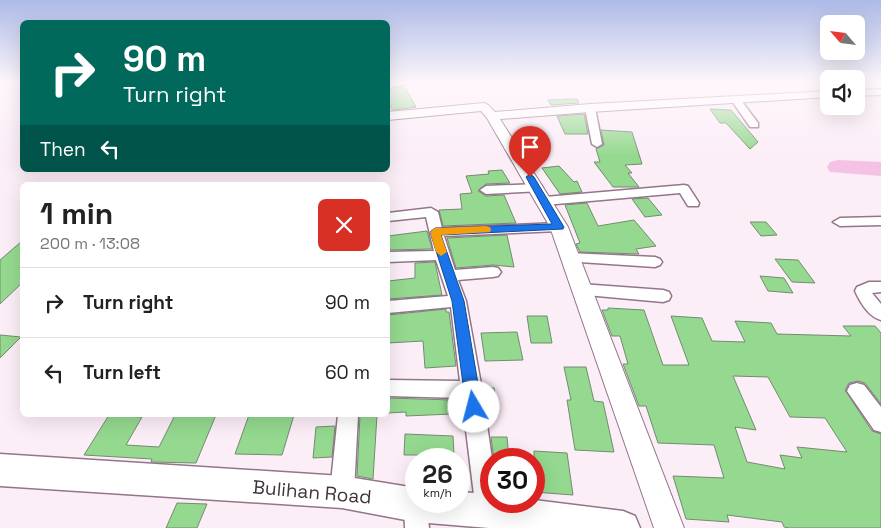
<!DOCTYPE html>
<html lang="en">
<head>
<meta charset="utf-8">
<style>
  body { margin:0; font-family:"Space Grotesk",sans-serif; background:#f6f6f6; color:#222; height:100vh; display:flex; flex-direction:column; font-size:19px; white-space:nowrap }
  * { box-sizing:border-box; margin:0 }
  p { font-size:16px; color:#767676 }
  .icon { flex:none; width:28px; height:28px; fill:none; stroke:currentColor; stroke-width:2; stroke-linecap:round; stroke-linejoin:round }
  .map { position:relative; flex:1; overflow:hidden }
  .sheet { position:absolute; left:20px; top:182px; width:370px; height:235px; display:flex; flex-direction:column; background:#fff; border-radius:8px; box-shadow:0 5px 20px #0002 }
  .sheet>* { flex:none }
  .guide { position:absolute; left:20px; top:20px; width:370px; height:152px; border-radius:8px; box-shadow:0 5px 20px #0002; background:#00695c; color:#fff; overflow:hidden }
  .needle { width:32px; rotate:298deg }
  .tools { position:absolute; left:820px; top:15px; display:grid; gap:10px }
  .tools a { display:grid; place-items:center; width:45px; height:45px; border-radius:8px; background:#fff; box-shadow:0 5px 20px #0002; font-size:25px }
  .speed { position:absolute; left:405px; top:448px; display:flex; gap:10px; font-size:25px; font-weight:700; text-align:center }
  .speed>* { display:grid; place-content:center; width:65px; height:65px; border-radius:50%; background:#fff; box-shadow:0 5px 20px #0002; line-height:1 }
  .speed small { font-size:12px; font-weight:400 }
  .speed .limit { border:8px solid #d22; background:#fff; color:#111 }
  .pin { position:absolute; display:grid; place-items:center; width:42px; height:42px; color:#fff; margin:-51px -21px; border-radius:50% 50% 50% 0; rotate:-45deg; box-shadow:0 0 5px #0007 }
  .pin .icon { rotate:45deg }
  .me { position:absolute; width:55px; margin:-28px; rotate:352deg; stroke-linejoin:round; filter:drop-shadow(0 0 4px #0008) }
  .turn { display:flex; align-items:center; gap:18px; height:105px; padding:0 20px; font-size:22px }
  .turn .icon { width:65px; height:65px; stroke-width:2.5 }
  .turn b { display:block; font-size:35px; line-height:42px }
  .then { display:flex; align-items:center; height:48px; padding:0 20px; background:#0003; gap:10px; font-size:19px }
  .round { display:grid; place-items:center; flex:none; width:52px; height:52px; border-radius:8px; background:#f6f6f6 }
  .headline { display:flex; align-items:center; justify-content:space-between; height:85px; padding:0 20px }
  h1 { font-size:30px; font-weight:600; line-height:38px }
  ul { padding:0; list-style:none }
  li { display:flex; align-items:center; gap:15px; height:70px; padding:0 20px; border-top:1px solid #e0e0e0 }
  li div { flex:1 }
  li b { display:block; font-size:19px }
  li em { font-style:normal }
  .map>svg:first-child { display:block }
  .lines { fill:none; stroke-linecap:round; stroke-linejoin:round }
  .river { fill:#f5c2e5; fill-rule:evenodd }
  .building { fill:#94d98f; stroke:#738b71; fill-rule:evenodd }
  .minor-casing { stroke:#94758a; stroke-width:3 }
  .tertiary-casing { stroke:#94758a; stroke-width:2 }
  .secondary-casing { stroke:#94758a; stroke-width:3 }
  .minor { fill:#fff; fill-rule:evenodd }
  .tertiary { fill:#fff; fill-rule:evenodd }
  .secondary { fill:#fff; fill-rule:evenodd }
  .route { fill:#1a73e8; stroke:#114b97 }
  .slow { fill:#f59e0b }
  .labels { text-anchor:middle; dominant-baseline:central; stroke-width:4; stroke-linejoin:round; paint-order:stroke }
  .near-street-label { font-size:19px; fill:#40333c; stroke:#fff }
</style>
</head>
<body>
<div class="map">
<svg width="881" height="528" viewBox="0 0 881 528">
  <rect width="100%" height="100%" fill="#fceef7"/>
  <g class="lines">
    <path class="river" d="M838 160 881 162V176L830 172 827 167 830 162Z"/>
  </g>
  <path class="building" d="M404 86 416 107 392 110 388 100V90Z
    M570 99H577L579 103 551 105 548 100Z
    M710 109 731 110 758 142 750 149 726 123H720Z
    M584 114 588 134H565L557 116Z
    M601 130 632 132 642 164 625 165 632 173H628L639 187H613L594 162H600L596 149 604 145Z
    M559 166 574 182 577 181 582 192 560 194 542 168Z
    M502 170 510 183 486 184 478 191 486 196 504 195 516 223 443 226 439 210 462 209 460 194 472 193 466 176 489 174 488 171Z
    M648 198 662 215 645 217 632 199Z
    M587 203 598 226 634 220 656 246 636 249 639 254 580 252 576 244 580 243 565 205Z
    M750 222H766L777 235 761 236Z
    M427 231 432 249 388 250V236Z
    M507 235 514 267 493 265 456 268 447 238Z
    M22 241V283L0 304V260Z
    M775 259 798 260 815 283 792 282Z
    M435 262 442 295 388 299V281L415 278V263Z
    M760 276 784 278 793 293 768 291Z
    M608 308 644 310 663 365H689L671 316 702 318 712 341 745 342 735 321 771 323 777 334 851 336 843 326H875L881 333V404L865 383 858 381 849 383 845 390 872 431 881 434V528H789L784 527 782 522 727 515 729 522 686 519 673 476 724 478 714 445 658 443 646 406H639L623 364H628L620 336H612L602 310H608ZM733 376 768 377 790 417 825 418 847 452 797 447 802 458 780 455 785 469 747 462 735 427 756 430Z
    M446 309V312H449L456 366 425 368 423 341 388 343V315Z
    M527 316H547L552 343H531Z
    M517 332 523 360 485 361 481 333Z
    M0 335 21 337 0 358Z
    M564 367H586L594 401 603 402 614 452 575 450 567 400H571Z
    M484 388H494L497 412 487 413Z
    M388 398 452 400V414L406 416V412L388 413Z
    M109 415 142 417 126 445 159 447 175 415H216L196 463 151 462 152 459 84 455Z
    M249 415H294L282 455 235 454Z
    M360 415H377L373 479 357 476Z
    M335 426 332 457 313 458 316 427Z
    M405 434 453 436 454 455H404Z
    M491 437H507L509 459H494Z
    M534 451 567 453 573 495 534 492Z
    M177 503 207 504 197 528H166Z"/>
  <g class="lines">
    <g class="minor-casing">
      <path id="minor" d="M388 82H413L388 88Z
        M737 98 740 99 758 123V127H750L732 101Z
        M590 105 595 108 602 144 597 147 592 144 585 108Z
        M537 184 541 185 543 188 541 191 486 194 480 190 486 186Z
        M684 185 688 186 699 203 698 206H688L680 193 545 205 539 201 545 197Z
        M431 208 438 212 442 228 559 223 566 227 559 231 444 236 455 270 493 267 498 268 501 272 498 276 493 277 458 280 466 301 482 390 492 459 491 501H498L500 511 496 519 488 523 480 519 476 511 462 398 388 396V380L460 381 451 307 388 313V301L448 296 436 260 388 262V252L434 251 426 217 388 221V213Z
        M881 217V225L840 226 833 222 840 218Z
        M569 253 655 257 660 259 662 262 660 265 655 267 564 261 562 258 564 255Z
        M869 282H881V292L872 293 881 304V320C869 317 860 302 855 291L857 287Z
        M581 284 663 290 669 292 671 296 669 300 663 302 575 294 573 290 575 286Z
        M857 383 864 385 881 407V432L874 430 847 391 850 385Z
        M338 415H358L354 492 350 500 342 504 334 500 330 492Z
        M416 493V501H426L429 528H405L404 505 408 497Z"/>
    </g>
    <g class="tertiary-casing">
      <path id="tertiary" d="M881 89V95L856 96V90Z
        M829 91V97L590 112 500 119 568 227 684 528H654L550 227 487 118 481 111 388 120V112L484 103 488 105 495 112 590 104Z"/>
    </g>
    <g class="secondary-casing">
      <path id="secondary" d="M0 454 342 476 416 488V501H459V492L491 494V501H534V500L623 511 635 516 640 528H489L416 522 342 508 0 486Z"/>
    </g>
    <use href="#minor" class="minor"/>
    <use href="#tertiary" class="tertiary"/>
    <use href="#secondary" class="secondary"/>
  </g>
  <linearGradient id="sky" x2="0" y2="1"><stop stop-color="#adbae7"/><stop offset="0.53" stop-color="#fef7fb"/><stop offset="1" stop-color="#fef7fb" stop-opacity="0"/></linearGradient>
  <rect width="881" height="156" fill="url(#sky)"/>
  <path class="route" d="M530 174 534 177 564 227 563 229 441 235 464 301 482 407 480 412 474 414 469 412 466 407 452 301 430 232 435 228 552 224 526 177Z"/>
  <path class="slow" d="M486 226 490 227 491 230 490 232 441 235 447 252 441 256 436 252 430 232 435 228Z"/>
  <g class="labels">
    <g class="near-street-label">
      <text transform="translate(312 492) rotate(5)">Bulihan Road</text>
    </g>
  </g>
</svg>
<div class="tools">
<a><svg class="needle" viewBox="-14 -14 28 28"><path d="M0-13l5 13h-10z" fill="#e53935"/><path d="M0 13l5-13h-10z" fill="#767676"/></svg></a>
<a><svg class="icon" aria-label="sound" viewBox="0 0 24 24"><path d="M4 9h4l5-4v14l-5-4H4zM17 9q2 3 0 6"/></svg></a>
</div>
<div class="speed"><div>26<small>km/h</small></div><div class="limit">30</div></div>
<div class="pin" style="left:530px;top:177px;background:#d93025"><svg class="icon" aria-label="arrive" viewBox="0 0 24 24"><path d="M6 21V4h12l-3 4 3 4H6"/></svg></div>
<svg class="me" style="left:474px;top:407px" viewBox="-20 -20 40 40"><circle r="19" fill="#fff"/><path d="M0-13L10 11 0 6-10 11z" fill="#1a73e8"/></svg>
<div class="guide">
<div class="turn"><svg class="icon" aria-label="right" viewBox="0 0 24 24"><path d="M7 20v-9h11M14 6l5 5-5 5"/></svg><div><b>90 m</b>Turn right</div></div>
<div class="then">Then<svg class="icon" aria-label="left" viewBox="0 0 24 24"><path d="M17 20v-9H6M10 6l-5 5 5 5"/></svg></div>
</div>
<section class="sheet">
<div class="headline"><div><h1>1 min</h1><p>200 m · 13:08</p></div><a class="round" style="background:#d93025;color:#fff"><svg class="icon" aria-label="close" viewBox="0 0 24 24"><path d="M6 6l12 12M18 6L6 18"/></svg></a></div>
<ul>
<li><svg class="icon" aria-label="right" viewBox="0 0 24 24"><path d="M7 20v-9h11M14 6l5 5-5 5"/></svg><div><b>Turn right</b></div><em>90 m</em></li>
<li><svg class="icon" aria-label="left" viewBox="0 0 24 24"><path d="M17 20v-9H6M10 6l-5 5 5 5"/></svg><div><b>Turn left</b></div><em>60 m</em></li>
</ul>
</section>
</div>
</body>
</html>
